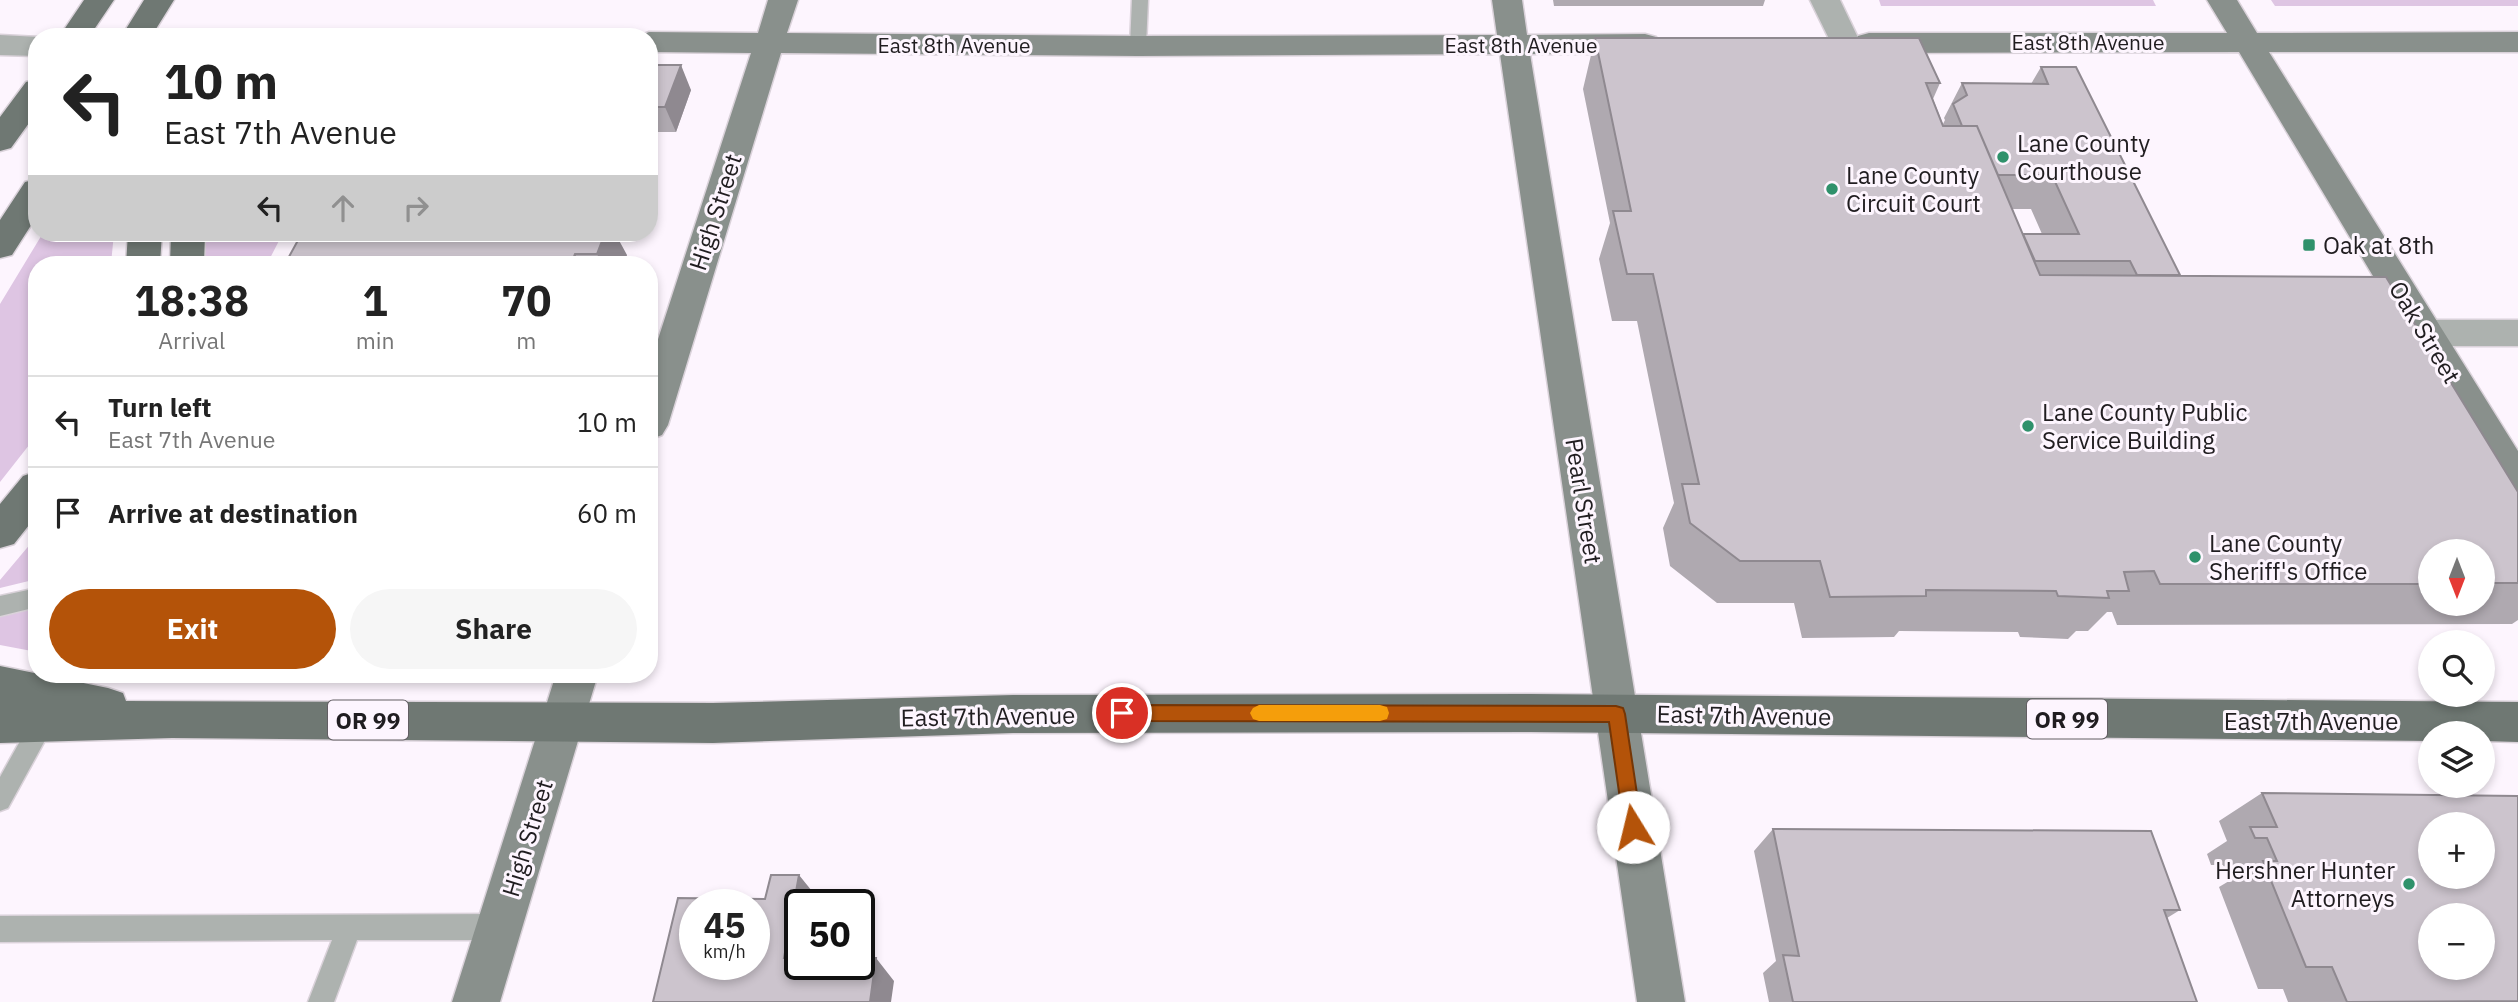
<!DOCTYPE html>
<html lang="en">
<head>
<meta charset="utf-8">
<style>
  body { margin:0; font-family:"IBM Plex Sans",sans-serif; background:#f6f6f6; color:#222; height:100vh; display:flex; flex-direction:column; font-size:26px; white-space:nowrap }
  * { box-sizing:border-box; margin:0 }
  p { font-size:23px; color:#767676 }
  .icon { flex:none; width:38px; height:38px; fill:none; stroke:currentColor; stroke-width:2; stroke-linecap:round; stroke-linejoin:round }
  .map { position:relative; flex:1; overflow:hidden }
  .details { position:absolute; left:28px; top:256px; width:630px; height:427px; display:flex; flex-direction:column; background:#fff; border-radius:28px; box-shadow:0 4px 10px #0003 }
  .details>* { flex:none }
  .top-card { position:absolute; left:28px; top:28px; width:630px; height:214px; border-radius:28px; box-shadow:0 4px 10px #0003; background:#fff; color:#222; overflow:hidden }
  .needle { width:46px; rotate:180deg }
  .controls { position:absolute; left:2418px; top:539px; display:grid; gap:14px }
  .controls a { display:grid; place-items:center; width:77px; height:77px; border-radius:50%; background:#fff; box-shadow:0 4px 10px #0003; font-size:35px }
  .speed { position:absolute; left:679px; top:889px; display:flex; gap:14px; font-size:35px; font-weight:700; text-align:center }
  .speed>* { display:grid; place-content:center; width:91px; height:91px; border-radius:50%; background:#fff; box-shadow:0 4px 10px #0003; line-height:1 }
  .speed small { font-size:18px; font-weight:400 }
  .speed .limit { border:4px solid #111; border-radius:10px; background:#fff; color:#111 }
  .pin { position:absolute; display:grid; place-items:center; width:60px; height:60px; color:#fff; margin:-30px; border:4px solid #fff; border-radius:50%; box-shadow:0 2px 7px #0007 }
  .me { position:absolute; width:77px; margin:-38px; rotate:351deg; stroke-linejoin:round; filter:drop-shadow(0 0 5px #0008) }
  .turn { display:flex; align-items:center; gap:24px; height:147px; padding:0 21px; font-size:32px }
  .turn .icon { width:91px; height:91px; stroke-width:2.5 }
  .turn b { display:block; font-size:49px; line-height:60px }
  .lanes { display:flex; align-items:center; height:66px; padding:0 21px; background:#0003; justify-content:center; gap:35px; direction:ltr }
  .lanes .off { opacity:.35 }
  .eta { display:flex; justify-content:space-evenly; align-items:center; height:119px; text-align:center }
  .eta b { font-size:42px; font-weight:700; line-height:49px }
  .button { display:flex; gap:14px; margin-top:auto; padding:14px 21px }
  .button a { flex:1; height:80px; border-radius:42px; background:#b45309; color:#fff; font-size:28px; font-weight:700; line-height:80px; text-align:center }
  .button a+a { background:#f6f6f6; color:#222 }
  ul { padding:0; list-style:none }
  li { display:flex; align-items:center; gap:21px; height:91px; padding:0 21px; border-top:2px solid #e0e0e0 }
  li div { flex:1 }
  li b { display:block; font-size:26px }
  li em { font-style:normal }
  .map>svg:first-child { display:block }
  .green { fill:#dec5e3 }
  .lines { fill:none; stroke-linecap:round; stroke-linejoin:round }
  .lane-casing { stroke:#dad2da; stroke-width:3 }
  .street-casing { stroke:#dad2da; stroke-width:3 }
  .secondary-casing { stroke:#dad2da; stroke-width:3 }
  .primary-casing { stroke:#dad2da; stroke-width:3 }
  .lane { fill:#adb2af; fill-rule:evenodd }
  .street { fill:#adb2af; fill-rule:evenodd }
  .secondary { fill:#89908c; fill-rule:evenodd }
  .primary { fill:#6f7873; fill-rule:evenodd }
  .wall { fill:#afa9b0; fill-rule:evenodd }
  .shaded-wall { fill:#8f8990 }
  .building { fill:#ccc4cd; stroke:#8f8990; stroke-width:2; fill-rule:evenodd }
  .route { fill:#b45309; stroke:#753606; stroke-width:2 }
  .slow { fill:#f59e0b }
  .poi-dot { fill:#2f916b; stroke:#fdf5fe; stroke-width:2.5 }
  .labels { text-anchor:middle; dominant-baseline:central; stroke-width:6; stroke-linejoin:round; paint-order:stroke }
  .far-street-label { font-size:21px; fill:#201d20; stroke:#fdf5fe }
  .shield { fill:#fdf5fe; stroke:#625e63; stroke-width:2 }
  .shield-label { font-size:23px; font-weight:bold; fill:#201d20 }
  .poi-label { font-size:24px; fill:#201d20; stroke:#fdf5fe; text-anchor:start }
  .street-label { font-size:24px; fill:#201d20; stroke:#fdf5fe }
</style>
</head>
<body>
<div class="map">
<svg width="2518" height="1002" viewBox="0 0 2518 1002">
  <rect width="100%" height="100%" fill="#fdf5fe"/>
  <path class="green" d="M1879 0H2153L2156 6H1881Z
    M2271 0H2518V6H2275Z
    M43 233H114L111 264H37V435L0 482V304Z
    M204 233H283L267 264H204Z
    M37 536V579L0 588V580Z
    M37 608V652L0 645V616Z"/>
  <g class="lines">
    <g class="lane-casing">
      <path id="lane" d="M1132 0H1148L1146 46 1138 51 1130 46Z
        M37 588V607L0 616V596Z
        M42 713 50 716 54 724 8 808 0 811V777L34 716Z
        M500 914 509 918 513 927 509 936 500 940H357L334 1002H308L332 940 0 942V916Z"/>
    </g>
    <g class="street-casing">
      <path id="street" d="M1810 0H1840L1861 44 1857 51 1846 54 1835 51Z
        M0 35 39 37 37 56 0 55Z
        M2425 320H2518V346H2425L2412 343 2407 333 2412 323Z"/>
    </g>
    <g class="secondary-casing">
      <path id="secondary" d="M768 0H798L787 33 1138 36 1497 35 1492 0H1522L1527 35 1645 34 1656 37 1660 44 1656 51 1645 54H1530L1685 1002H1637L1500 54 1138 56 781 53 668 425 662 435 649 440V367L751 53 649 52V37H637L649 32 758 33Z
        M2207 0H2237L2257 33 2518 32V52H2269L2518 451V500L2504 495 2239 52 1869 53 1858 50 1854 43 1858 36 1869 33H2227Z
        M556 674H598L500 1002H452Z"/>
    </g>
    <g class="primary-casing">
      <path id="primary" d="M84 0H114L89 37H59Z
        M144 0H174L151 37H121Z
        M37 79V112L11 148 0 151V117L26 82Z
        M37 179V216L12 255 0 258V220L25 182Z
        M128 233H162L160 264H126Z
        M171 233H205L204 264H170Z
        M37 471V515L14 544 0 548V504L23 476Z
        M0 666 108 688 123 693 126 701 713 703 1013 695 1531 694 2518 702V742L2483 741V733H2431V741L1531 732 1013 733 713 743 172 738 0 743Z"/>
    </g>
    <use href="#lane" class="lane"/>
    <use href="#street" class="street"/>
    <use href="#secondary" class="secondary"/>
    <use href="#primary" class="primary"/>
  </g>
  <path class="wall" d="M1553 0H1765L1763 6H1554Z
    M1595 38 1940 83 1933 99 1943 124 1945 120 1944 118 1962 83 2031 84 2041 67 2180 275 2518 492V620L2512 624 2117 625 2112 612H2107L2088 631H2076L2068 639 2020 637 2018 632 1899 631 1894 637 1802 638 1794 603H1717L1670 566 1663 528 1674 503 1637 321H1612L1599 259 1610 223 1583 89ZM2012 209H2031L2042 234H2023ZM2431 551H2483V604H2431Z
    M649 65 691 90 676 132H649Z
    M302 233 627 255 623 264H285Z
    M2262 793 2518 796V1002H2288L2283 989H2258L2219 887 2229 881 2223 865H2211L2207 854 2227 841 2219 821Z
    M1773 829 2180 910 2167 918 2197 1002H1769L1763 973 1776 961 1754 851Z"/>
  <path class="shaded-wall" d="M681 65 691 90 676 132 665 107Z
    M605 233H615L627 255 623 264H602L597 254Z
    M575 254 581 264H571Z
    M799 875 820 901 819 905H800V964L784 958Z
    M876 958 894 981 891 1002H870Z"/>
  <path class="building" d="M1595 38H1919L1940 83H1926L1943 126H1977L2040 275 2386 277 2518 492V583H2483V551H2431V584H2160L2154 571 2124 572 2129 591H2107L2109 598 2058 596 2056 591 1926 590V596L1830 597 1820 561H1740L1690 523 1682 484H1699L1653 274H1627L1613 211H1631Z
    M649 65H681L665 107H649Z
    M2041 67H2076L2180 275H2137L2130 261H2035L2023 234H2079L2052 175H1998L1977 126H1962L1953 104 1967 95 1962 83 2048 84Z
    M302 233H605L597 254H575L571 264H285Z
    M2262 793 2518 796V1001L2347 1002 2332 967H2306L2263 861H2277L2267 838H2255L2250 827H2277ZM2431 824H2483V877H2431ZM2431 915H2483V968H2431Z
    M1773 829 2151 831 2180 910H2164L2197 1002H1793L1783 955 1799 956Z
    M771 875H799L784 958H800V964H859V958H876L870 1002H653L678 898 765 899ZM695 905H754V964H695Z"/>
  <path class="route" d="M1122 705 1616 706 1623 708 1625 714 1642 827 1639 833 1633 836 1626 833 1624 827 1609 722 1122 721 1116 719 1113 713 1116 708Z"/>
  <path class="slow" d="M1259 705H1380L1387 707 1389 713 1387 719 1380 721H1259L1253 719 1250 713 1253 708Z"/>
  <g class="poi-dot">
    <circle cx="2003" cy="157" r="7"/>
    <circle cx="1832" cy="189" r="7"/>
    <rect x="2302" y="238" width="14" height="14" rx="3.5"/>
    <circle cx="2028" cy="426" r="7"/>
    <circle cx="2195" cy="557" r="7"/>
    <circle cx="2409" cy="884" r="7"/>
  </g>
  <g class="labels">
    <g class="far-street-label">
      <text x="2088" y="42">East 8th Avenue</text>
      <text x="954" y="45">East 8th Avenue</text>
      <text x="1521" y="45">East 8th Avenue</text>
    </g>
    <g class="shield">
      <rect x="2027" y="699.5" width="80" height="39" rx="5"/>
      <rect x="328" y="700.5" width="80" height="39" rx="5"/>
    </g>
    <g class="shield-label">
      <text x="2067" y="719">OR 99</text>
      <text x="368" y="720">OR 99</text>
    </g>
    <g class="poi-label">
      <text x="2017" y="143">Lane County<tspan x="2017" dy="28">Courthouse</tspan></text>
      <text x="1846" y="175">Lane County<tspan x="1846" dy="28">Circuit Court</tspan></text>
      <text x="2323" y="245">Oak at 8th</text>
      <text x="2042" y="412">Lane County Public<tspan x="2042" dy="28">Service Building</tspan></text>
      <text x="2209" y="543">Lane County<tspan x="2209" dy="28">Sheriff's Office</tspan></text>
      <text x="2395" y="870" text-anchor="end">Hershner Hunter<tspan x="2395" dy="28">Attorneys</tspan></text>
    </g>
    <g class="street-label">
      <text transform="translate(715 212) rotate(-72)">High Street</text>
      <text transform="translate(2425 332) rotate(59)">Oak Street</text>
      <text transform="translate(1584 501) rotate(81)">Pearl Street</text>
      <text transform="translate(1744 715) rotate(1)">East 7th Avenue</text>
      <text transform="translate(988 716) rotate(-1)">East 7th Avenue</text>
      <text x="2311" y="721">East 7th Avenue</text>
      <text transform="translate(527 838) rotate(-73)">High Street</text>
    </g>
  </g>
</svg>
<div class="controls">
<a><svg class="needle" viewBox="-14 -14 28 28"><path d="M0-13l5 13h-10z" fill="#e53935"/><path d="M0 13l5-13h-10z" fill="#767676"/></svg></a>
<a><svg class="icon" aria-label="search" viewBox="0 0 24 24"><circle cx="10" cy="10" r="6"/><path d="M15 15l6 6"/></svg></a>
<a><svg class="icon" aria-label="layers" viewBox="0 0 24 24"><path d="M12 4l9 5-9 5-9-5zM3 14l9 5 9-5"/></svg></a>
<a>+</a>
<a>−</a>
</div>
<div class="speed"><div>45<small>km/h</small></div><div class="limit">50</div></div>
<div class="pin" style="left:1122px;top:713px;background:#d93025"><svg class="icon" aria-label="arrive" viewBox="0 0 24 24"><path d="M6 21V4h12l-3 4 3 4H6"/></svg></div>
<svg class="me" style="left:1633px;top:827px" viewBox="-20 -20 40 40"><circle r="19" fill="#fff"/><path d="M0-13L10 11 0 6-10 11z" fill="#b45309"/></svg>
<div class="top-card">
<div class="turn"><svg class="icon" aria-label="left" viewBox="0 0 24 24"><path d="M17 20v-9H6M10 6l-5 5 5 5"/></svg><div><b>10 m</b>East 7th Avenue</div></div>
<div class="lanes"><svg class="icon" aria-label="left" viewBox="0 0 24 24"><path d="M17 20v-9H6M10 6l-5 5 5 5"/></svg><svg class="icon off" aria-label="ahead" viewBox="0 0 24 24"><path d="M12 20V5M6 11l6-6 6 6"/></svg><svg class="icon off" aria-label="right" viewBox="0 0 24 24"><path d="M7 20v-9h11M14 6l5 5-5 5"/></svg></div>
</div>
<section class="details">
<div class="eta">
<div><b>18:38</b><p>Arrival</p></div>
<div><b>1</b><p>min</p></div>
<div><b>70</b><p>m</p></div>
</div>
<ul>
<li><svg class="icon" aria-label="left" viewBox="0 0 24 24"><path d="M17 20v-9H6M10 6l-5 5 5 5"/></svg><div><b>Turn left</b><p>East 7th Avenue</p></div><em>10 m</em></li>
<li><svg class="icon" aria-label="arrive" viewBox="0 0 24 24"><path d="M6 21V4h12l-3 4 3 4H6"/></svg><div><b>Arrive at destination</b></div><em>60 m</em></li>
</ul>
<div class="button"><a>Exit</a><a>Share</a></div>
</section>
</div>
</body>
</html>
